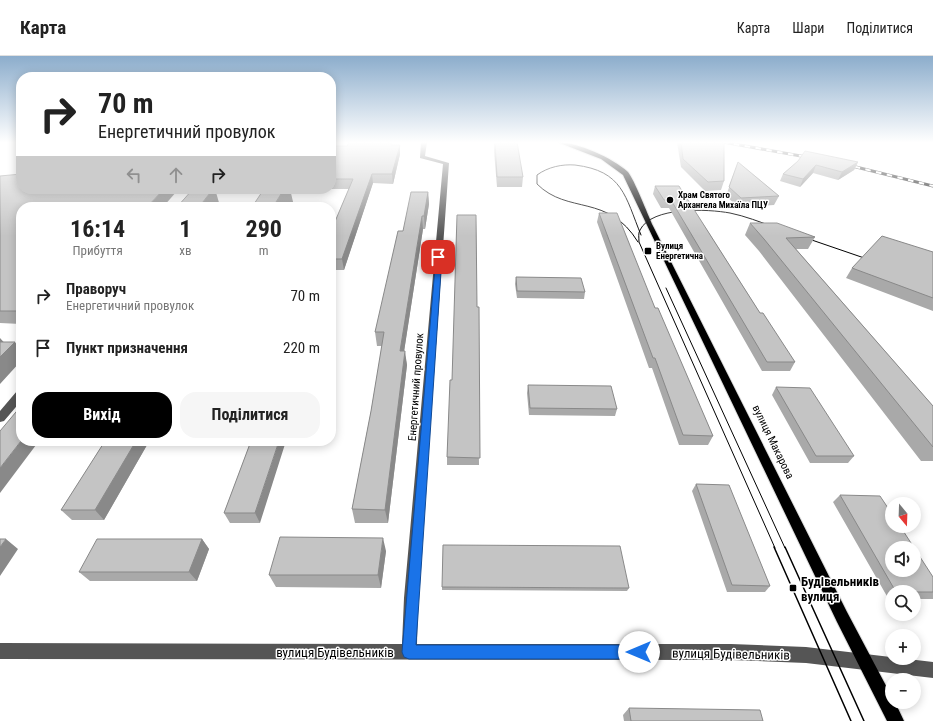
<!DOCTYPE html>
<html lang="uk">
<head>
<meta charset="utf-8">
<style>
  body { margin:0; font-family:"Roboto Condensed",sans-serif; background:#f6f6f6; color:#222; height:100vh; display:flex; flex-direction:column; font-size:15px; white-space:nowrap }
  * { box-sizing:border-box; margin:0 }
  p { font-size:13px; color:#767676 }
  .icon { flex:none; width:22px; height:22px; fill:none; stroke:currentColor; stroke-width:2; stroke-linecap:round; stroke-linejoin:round }
  .map { position:relative; flex:1; overflow:hidden }
  .sheet { position:absolute; left:16px; top:146px; width:320px; height:244px; display:flex; flex-direction:column; background:#fff; border-radius:16px; box-shadow:0 2px 10px #0003 }
  .sheet>* { flex:none }
  .hud { position:absolute; left:16px; top:16px; width:320px; height:122px; border-radius:16px; box-shadow:0 2px 10px #0003; background:#fff; color:#222; overflow:hidden }
  .needle { width:26px; rotate:161deg }
  .controls { position:absolute; left:885px; top:441px; display:grid; gap:8px }
  .controls a { display:grid; place-items:center; width:36px; height:36px; border-radius:50%; background:#fff; box-shadow:0 2px 10px #0003; font-size:20px }
  .pin { position:absolute; display:grid; place-items:center; width:34px; height:34px; color:#fff; margin:-17px; border-radius:8px; box-shadow:0 2px 6px #0006 }
  .me { position:absolute; width:44px; margin:-22px; rotate:270deg; stroke-linejoin:round; filter:drop-shadow(0 0 3px #0008) }
  .turn { display:flex; align-items:center; gap:14px; height:84px; padding:0 16px; font-size:18px }
  .turn .icon { width:52px; height:52px; stroke-width:2.5 }
  .turn b { display:block; font-size:28px; line-height:34px }
  .lanes { display:flex; align-items:center; height:38px; padding:0 16px; background:#0003; justify-content:center; gap:20px; direction:ltr }
  .lanes .off { opacity:.35 }
  .eta { display:flex; justify-content:space-evenly; align-items:center; height:68px; text-align:center }
  .eta b { font-size:24px; font-weight:700; line-height:28px }
  .button { display:flex; gap:8px; margin-top:auto; padding:8px 16px }
  .button a { flex:1; height:46px; border-radius:16px; background:#000; color:#fff; font-size:16px; font-weight:700; line-height:46px; text-align:center }
  .button a+a { background:#f6f6f6; color:#222 }
  ul { padding:0; list-style:none }
  li { display:flex; align-items:center; gap:12px; height:52px; padding:0 16px }
  li div { flex:1 }
  li b { display:block; font-size:15px }
  li em { font-style:normal }
  header { display:flex; align-items:center; gap:24px; box-sizing:border-box; height:56px; padding:0 20px; background:#fff; border-bottom:1px solid #e0e0e0 }
  header strong { font-size:19px }
  nav { display:flex; gap:22px; margin-inline-start:auto; font-size:14px }
  .map>svg:first-child { display:block }
  .lines { fill:none; stroke-linecap:round; stroke-linejoin:round }
  .major-casing { stroke:#dbdbdb; stroke-width:2 }
  .minor { fill:#555; fill-rule:evenodd }
  .major { fill:#000; fill-rule:evenodd }
  .tram-far1 { stroke:#000; stroke-width:1 }
  .tram { stroke:#000; stroke-width:1.5 }
  .rail-casing { stroke:#000; stroke-width:3 }
  .rail { stroke:#fff; stroke-width:2; stroke-dasharray:5.5; stroke-linecap:butt }
  .wall { fill:#a9a9a9 }
  .shaded-wall { fill:#898989 }
  .building { fill:#c4c4c4; stroke:#898989; fill-rule:evenodd }
  .route { fill:#1a73e8; stroke:#114b97 }
  .poi-dot { fill:#000; stroke:#fff; stroke-width:1.5 }
  .labels { text-anchor:middle; dominant-baseline:central; stroke-width:3; stroke-linejoin:round; paint-order:stroke }
  .far-poi-label { font-size:9px; font-weight:bold; fill:#000; stroke:#fff; text-anchor:start }
  .street-label { font-size:11px; fill:#000; stroke:#fff }
  .near-poi-label { font-size:13px; font-weight:bold; fill:#000; stroke:#fff; text-anchor:start }
  .near-street-label { font-size:13px; fill:#000; stroke:#fff }
</style>
</head>
<body>
<header>
<strong>Карта</strong>
<nav><a>Карта</a><a>Шари</a><a>Поділитися</a></nav>
</header>
<div class="map">
<svg width="933" height="665" viewBox="0 0 933 665">
  <rect width="100%" height="100%" fill="#fff"/>
  <g class="lines">
    <g class="major-casing">
      <path id="major" d="M557 86C577 86 613 102 628 116 634 123 648 159 653 170L847 556 892 641V646H895L904 665H887L837 566 623 119 601 103Z"/>
    </g>
    <path class="minor" d="M421 86H427L425 100 449 107 418 542 417 588H731L806 591 933 606V622L806 607 731 604 0 603V587L402 588 404 542 443 108 420 102Z
      M21 334V345L4 365 0 366V355L17 335Z"/>
    <use href="#major" class="major"/>
    <path class="tram-far1" d="M774 171C760 166 745 160 730 157 708 153 652 150 640 174 638 177 639 182 639 186L775 492
      M803 181 873 205
      M638 186C608 137 568 159 537 128V119C548 111 562 108 575 109 623 115 625 140 641 179
      M666 232 785 492"/>
    <path class="tram" d="M774 491 851 665
      M785 491 864 665"/>
    <g class="rail-casing">
      <path id="rail" d="M723 86 812 102
        M844 108 933 130"/>
    </g>
    <use href="#rail" class="rail"/>
  </g>
  <path class="wall" d="M494 86 523 121 522 131H497L494 95Z
    M677 86H724V125L721 134 705 135 681 111Z
    M392 89H400V98L393 128 373 127 344 214H331V175L349 133H331V97Z
    M798 105 858 106 854 114 838 124 813 117 800 131 780 125 783 118Z
    M738 106 779 140 774 149 738 151 726 140Z
    M0 120 21 133H188L187 134 21 151V268L0 267Z
    M655 130H679L760 257 795 306 790 315H762L669 152H661L653 138Z
    M428 136 429 148 425 173H423L404 295 407 309 388 467H355L352 453 371 355 382 290H377L375 276 403 175Z
    M599 157 655 252 713 380 708 389H679L652 312H649L597 166Z
    M750 167 815 181 808 193H796L933 350V405H921L759 195 745 179Z
    M933 196V255L846 222 852 212Z
    M516 221 585 236 584 243 517 242 515 228Z
    M477 251 479 409H447V401L452 324Z
    M528 329 617 353 615 360 529 359 527 337Z
    M776 331 854 400 848 407H810L772 339Z
    M105 385H144L147 389 104 464H72L61 454Z
    M251 385 260 467H230L224 457Z
    M696 428 770 530 765 536H727L692 435Z
    M840 439 933 521V543H914V536H892V542H888L833 446Z
    M202 483 209 493 197 525H90L79 516Z
    M386 495 381 532 276 531 269 519Z
    M442 531 629 532 627 535 442 534Z
    M629 652 763 665H624L623 659Z"/>
  <path class="shaded-wall" d="M400 89V98L393 128 392 118Z
    M858 106 854 114 838 124 842 116Z
    M816 109 813 117 800 131 803 123Z
    M372 118 373 127 344 214 342 203Z
    M164 133H176L177 135 163 151H147Z
    M213 133H215L220 150 219 151H199Z
    M284 133H290L294 150 293 151H273Z
    M428 136 429 148 425 173 424 160Z
    M422 160 423 173 402 309 400 295Z
    M331 248 332 254 331 257Z
    M0 282 9 292 15 286 21 294V305L0 328Z
    M405 295 407 309 388 467 385 454Z
    M21 385H39L0 437V412Z
    M136 385H144L147 389 104 464 95 454Z
    M279 385H286L260 467 255 457Z
    M383 482 386 495 381 532 378 519Z
    M6 483 18 493 0 520V491Z
    M202 483 209 493 197 525 189 516Z"/>
  <path class="building" d="M349 86H391V89H400L392 118H372L342 203H331V175L353 123H331V97L335 90H347Z
    M495 86H517L523 121H497Z
    M681 86H724V125L708 126 683 103Z
    M805 95 858 106 842 116 816 109 803 123 783 118 798 105Z
    M738 106 779 140 741 142 729 131Z
    M21 118V133H164L147 151H21V255H0V120Z
    M655 130H679L760 257H763L795 306H767L671 144H664Z
    M193 133H213L199 151H177Z
    M264 133H284L273 151H252Z
    M411 136H428L424 160H422L400 295H405L385 454 352 453 371 355 384 276H375L398 175H403Z
    M599 157H617L655 252H658L713 380 683 379 655 302H653Z
    M457 159H476L477 251H479L480 402 447 401 450 324H452Z
    M750 167H777L815 181 786 182 933 350V391L764 183Z
    M882 180 933 196V242L852 212Z
    M516 221 581 222 585 236 517 235Z
    M0 286H15L0 301Z
    M528 329 611 330 617 353 530 352Z
    M776 331 810 332 854 400H816Z
    M21 350V385L0 412V375Z
    M105 385H136L95 454H61Z
    M251 385H279L255 457H224Z
    M696 428 729 429 770 530 732 529Z
    M840 439 880 440 892 458V470H900L933 521V536H896ZM892 492H914V514H892Z
    M280 481 383 482 378 519H269Z
    M0 483H6L0 491Z
    M97 483H202L189 516H79Z
    M443 489 620 490 629 532 442 531Z
    M629 652 760 654 763 665H631Z"/>
  <linearGradient id="sky" x2="0" y2="1"><stop stop-color="#8cadcc"/><stop offset="0.48" stop-color="#fff"/><stop offset="1" stop-color="#fff" stop-opacity="0"/></linearGradient>
  <rect width="933" height="180" fill="url(#sky)"/>
  <path class="route" d="M436 200 442 201 416 589H639L644 591 646 596 644 601 639 603H409L404 601 402 596Z"/>
  <g class="poi-dot">
    <circle cx="670" cy="144" r="4"/>
    <rect x="644" y="191" width="8" height="8" rx="2"/>
    <rect x="789" y="528" width="8" height="8" rx="2"/>
  </g>
  <g class="labels">
    <g class="far-poi-label">
      <text x="678" y="139">Храм Святого<tspan x="678" dy="10">Архангела Михаїла ПЦУ</tspan></text>
      <text x="656" y="190">Вулиця<tspan x="656" dy="10">Енергетична</tspan></text>
    </g>
    <g class="street-label">
      <text transform="translate(416 331) rotate(-86)">Енергетичний провулок</text>
      <text transform="translate(773 386) rotate(64)">вулиця Макарова</text>
    </g>
    <g class="near-poi-label">
      <text x="801" y="525">Будівельників<tspan x="801" dy="15">вулиця</tspan></text>
    </g>
    <g class="near-street-label">
      <text x="335" y="596">вулиця Будівельників</text>
      <text transform="translate(731 598) rotate(1)">вулиця Будівельників</text>
    </g>
  </g>
</svg>
<div class="controls">
<a><svg class="needle" viewBox="-14 -14 28 28"><path d="M0-13l5 13h-10z" fill="#e53935"/><path d="M0 13l5-13h-10z" fill="#767676"/></svg></a>
<a><svg class="icon" aria-label="sound" viewBox="0 0 24 24"><path d="M4 9h4l5-4v14l-5-4H4zM17 9q2 3 0 6"/></svg></a>
<a><svg class="icon" aria-label="search" viewBox="0 0 24 24"><circle cx="10" cy="10" r="6"/><path d="M15 15l6 6"/></svg></a>
<a>+</a>
<a>−</a>
</div>
<div class="pin" style="left:438px;top:201px;background:#d93025"><svg class="icon" aria-label="arrive" viewBox="0 0 24 24"><path d="M6 21V4h12l-3 4 3 4H6"/></svg></div>
<svg class="me" style="left:639px;top:596px" viewBox="-20 -20 40 40"><circle r="19" fill="#fff"/><path d="M0-13L10 11 0 6-10 11z" fill="#1a73e8"/></svg>
<div class="hud">
<div class="turn"><svg class="icon" aria-label="right" viewBox="0 0 24 24"><path d="M7 20v-9h11M14 6l5 5-5 5"/></svg><div><b>70 m</b>Енергетичний провулок</div></div>
<div class="lanes"><svg class="icon off" aria-label="left" viewBox="0 0 24 24"><path d="M17 20v-9H6M10 6l-5 5 5 5"/></svg><svg class="icon off" aria-label="ahead" viewBox="0 0 24 24"><path d="M12 20V5M6 11l6-6 6 6"/></svg><svg class="icon" aria-label="right" viewBox="0 0 24 24"><path d="M7 20v-9h11M14 6l5 5-5 5"/></svg></div>
</div>
<section class="sheet">
<div class="eta">
<div><b>16:14</b><p>Прибуття</p></div>
<div><b>1</b><p>хв</p></div>
<div><b>290</b><p>m</p></div>
</div>
<ul>
<li><svg class="icon" aria-label="right" viewBox="0 0 24 24"><path d="M7 20v-9h11M14 6l5 5-5 5"/></svg><div><b>Праворуч</b><p>Енергетичний провулок</p></div><em>70 m</em></li>
<li><svg class="icon" aria-label="arrive" viewBox="0 0 24 24"><path d="M6 21V4h12l-3 4 3 4H6"/></svg><div><b>Пункт призначення</b></div><em>220 m</em></li>
</ul>
<div class="button"><a>Вихід</a><a>Поділитися</a></div>
</section>
</div>
</body>
</html>
